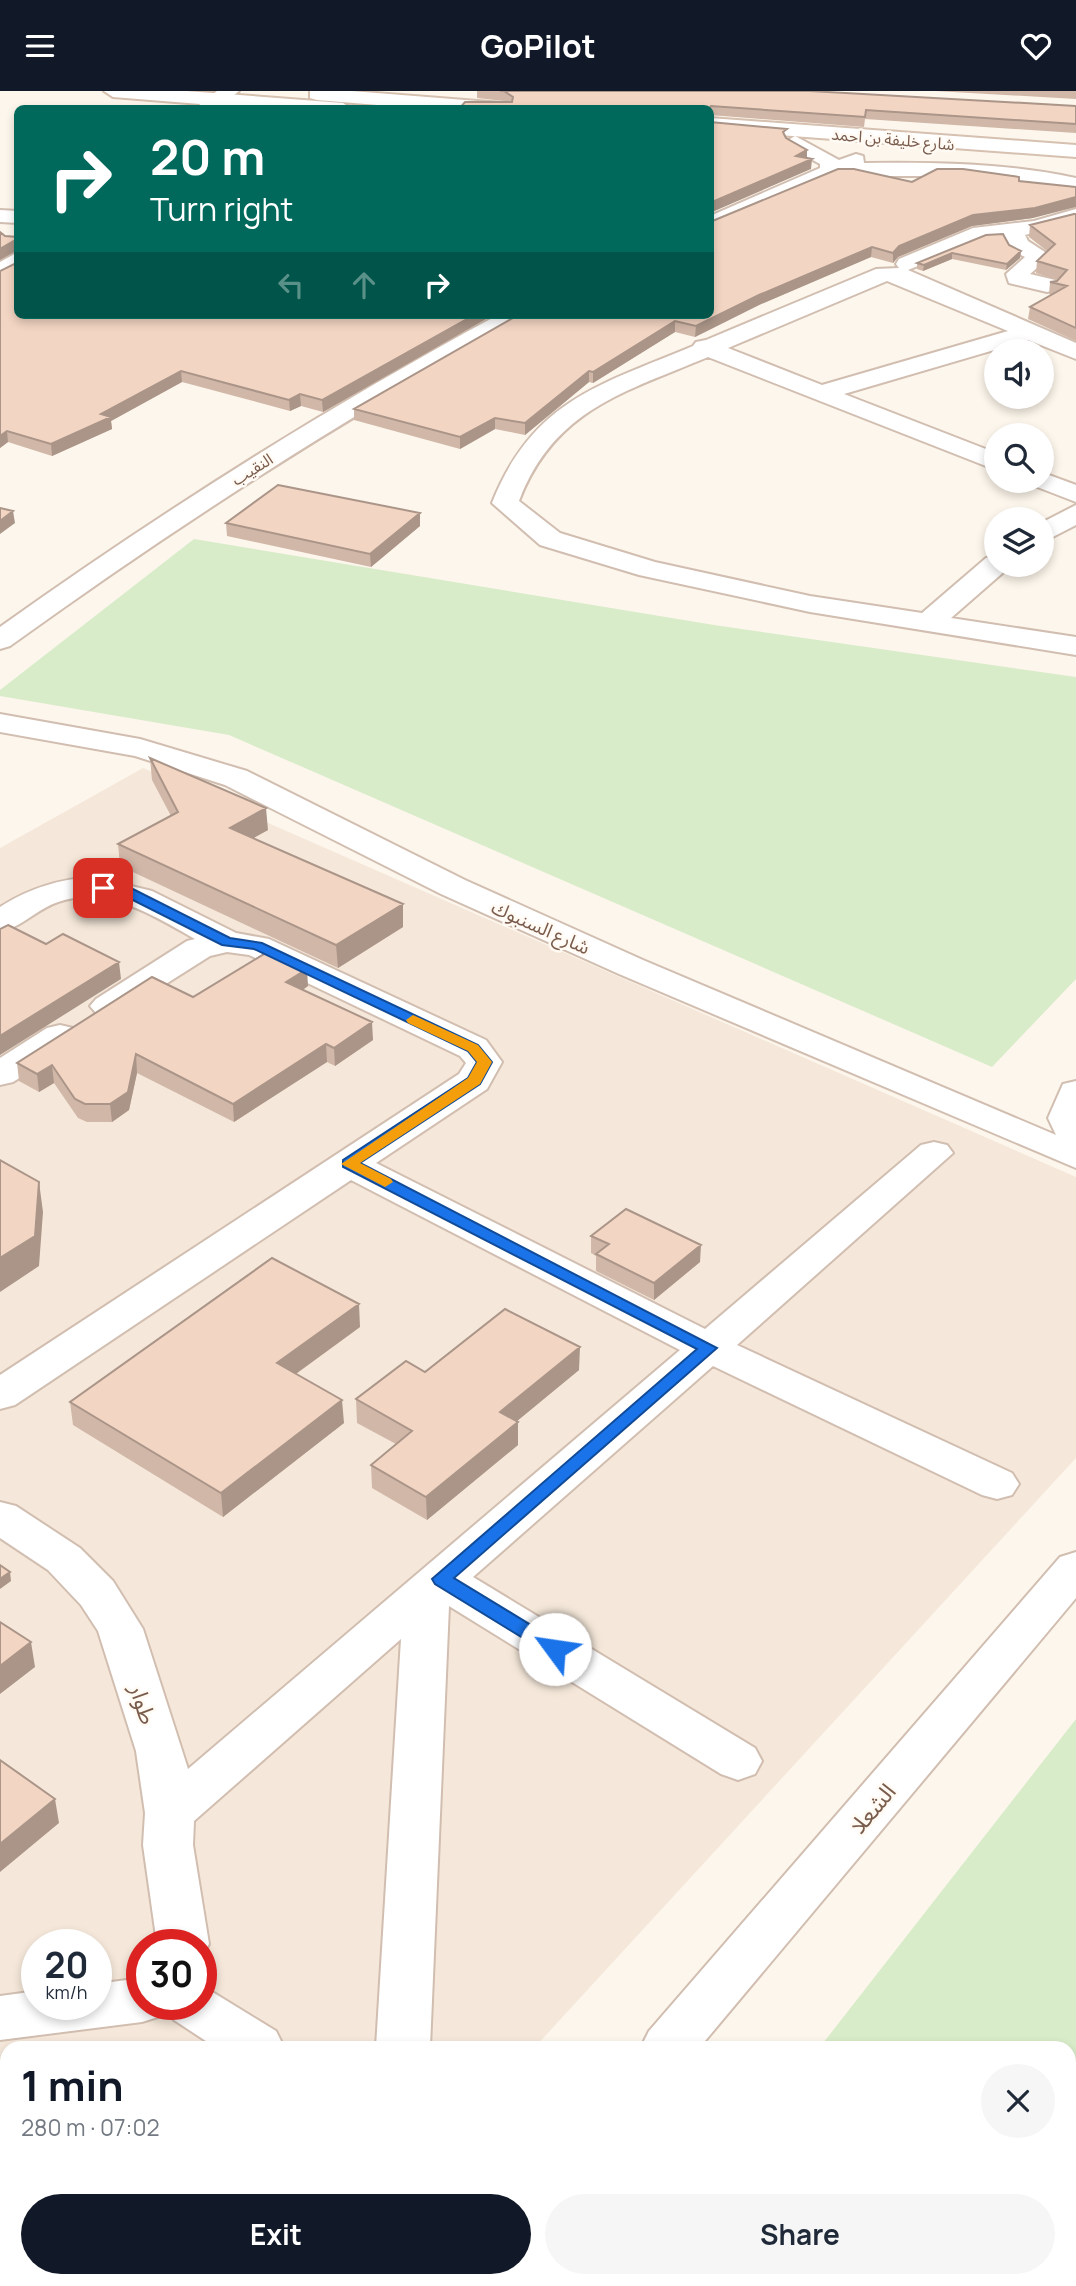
<!DOCTYPE html>
<html lang="en">
<head>
<meta charset="utf-8">
<style>
  body { margin:0; font-family:Manrope,"Noto Sans Arabic",sans-serif; background:#f6f6f7; color:#1f2937; height:100vh; display:flex; flex-direction:column; font-size:26px; white-space:nowrap }
  * { box-sizing:border-box; margin:0 }
  p { font-size:23px; color:#747a83 }
  .icon { flex:none; width:38px; height:38px; fill:none; stroke:currentColor; stroke-width:2; stroke-linecap:round; stroke-linejoin:round }
  .map { position:relative; flex:1; overflow:hidden }
  .drawer { position:absolute; left:0px; top:1950px; width:1076px; height:247px; display:flex; flex-direction:column; background:#fff; border-radius:21px 21px 0 0; box-shadow:0 4px 10px #0003 }
  .drawer>* { flex:none }
  .top-card { position:absolute; left:14px; top:14px; width:700px; height:214px; border-radius:10px; box-shadow:0 4px 10px #0003; background:#00695c; color:#fff; overflow:hidden }
  .buttons { position:absolute; left:984px; top:248px; display:grid; gap:14px }
  .buttons a { display:grid; place-items:center; width:70px; height:70px; border-radius:50%; background:#fff; box-shadow:0 4px 10px #0003; font-size:35px }
  .speed { position:absolute; left:21px; top:1838px; display:flex; gap:14px; font-size:35px; font-weight:700; text-align:center }
  .speed>* { display:grid; place-content:center; width:91px; height:91px; border-radius:50%; background:#fff; box-shadow:0 4px 10px #0003; line-height:1 }
  .speed small { font-size:18px; font-weight:400 }
  .speed .limit { border:10px solid #d22; background:#fff; color:#111 }
  .pin { position:absolute; display:grid; place-items:center; width:60px; height:60px; color:#fff; margin:-30px; border-radius:14px; box-shadow:0 4px 10px #0006 }
  .me { position:absolute; width:77px; margin:-38px; rotate:301deg; stroke-linejoin:round; filter:drop-shadow(0 0 5px #0008) }
  .turn { display:flex; align-items:center; gap:24px; height:147px; padding:0 21px; font-size:32px }
  .turn .icon { width:91px; height:91px; stroke-width:2.5 }
  .turn b { display:block; font-size:49px; line-height:60px }
  .lanes { display:flex; align-items:center; height:66px; padding:0 21px; background:#0003; justify-content:center; gap:35px; direction:ltr }
  .lanes .off { opacity:.35 }
  .round { display:grid; place-items:center; flex:none; width:74px; height:74px; border-radius:37px; background:#f6f6f7 }
  .overview { display:flex; align-items:center; justify-content:space-between; height:119px; padding:0 21px }
  h1 { font-size:42px; font-weight:700; line-height:52px; color:#111827 }
  .cta { display:flex; gap:14px; margin-top:auto; padding:14px 21px }
  .cta a { flex:1; height:80px; border-radius:42px; background:#111827; color:#fff; font-size:28px; font-weight:700; line-height:80px; text-align:center }
  .cta a+a { background:#f6f6f7; color:#1f2937 }
  header { display:flex; justify-content:space-between; align-items:center; height:91px; padding:0 21px; background:#111827; color:#fff; font-size:32px; font-weight:700 }
  .map>svg:first-child { display:block }
  .residential { fill:#f5e8da; fill-rule:evenodd }
  .green { fill:#d8ecc9 }
  .lines { fill:none; stroke-linecap:round; stroke-linejoin:round }
  .street-casing { stroke:#d1beb0; stroke-width:4 }
  .secondary-casing { stroke:#d6c0b0; stroke-width:4 }
  .street { fill:#fff; fill-rule:evenodd }
  .secondary { fill:#fff; fill-rule:evenodd }
  .wall { fill:#d1b7a8 }
  .shaded-wall { fill:#aa9588 }
  .building { fill:#f3d5c3; stroke:#aa9588; stroke-width:2 }
  .route { fill:#1a73e8; stroke:#114b97; stroke-width:2 }
  .slow { fill:#f59e0b }
  .labels { text-anchor:middle; dominant-baseline:central; stroke-width:5; stroke-linejoin:round; paint-order:stroke }
  .far-street-label { font-size:16px; fill:#7a5c4d; stroke:#fffaf3 }
  .street-label { font-size:19px; fill:#7a5c4d; stroke:#fffaf3 }
  .near-street-label { font-size:23px; fill:#7a5c4d; stroke:#fffaf3 }
</style>
</head>
<body>
<header><svg class="icon" aria-label="menu" viewBox="0 0 24 24"><path d="M4 6h16M4 12h16M4 18h16"/></svg>GoPilot<svg class="icon" aria-label="heart" viewBox="0 0 24 24"><path d="M12 20l-8-8c-3-5 5-10 8-4 3-6 11-1 8 4z"/></svg></header>
<div class="map">
<svg width="1076" height="2195" viewBox="0 0 1076 2195">
  <rect width="100%" height="100%" fill="#fdf6ec"/>
  <path class="residential" d="M143 677 1076 1086V1367L535 1956H7V2189H322L316 2195H0V757ZM37 1853H96V1913H37ZM142 1853H201V1913H142Z"/>
  <path class="green" d="M194 448 714 534 1076 586V888L992 976 229 644 0 605V599Z
    M1076 1628V2195H761L752 2189H1069V1956H820Z"/>
  <g class="lines">
    <g class="street-casing">
      <path id="street" d="M217 0H239L217 18H194Z
        M795 45 839 69 856 63 863 65 864 72C936 71 1006 72 1076 87V99L985 85H837L710 139V125L820 77V73L788 55 785 51Z
        M1076 118V131L1025 144 1028 150 1051 165 1030 183 1055 189 1058 194 1055 199 1047 201 1009 192 1006 183 1025 166 1011 159 1004 146 985 148 908 179 1076 252V268L1028 249 844 303 996 362V379L708 266C625 301 554 318 519 410L560 442 655 471 810 505 922 522 986 467 996 465V474H1009L1006 479 951 527 1076 546V564L810 521 639 484 540 454 492 412C533 309 600 294 693 255L696 251 706 249 876 178 899 177 896 173 899 168 973 137 1034 130ZM887 190 1008 240 822 294 728 257Z
        M0 119 18 120V132L0 131Z
        M18 161V179L0 189V171Z
        M498 224H526L523 229C345 326 175 436 10 555L0 558V536C160 422 325 317 498 224Z
        M1041 381 1076 394V411L1032 394 1029 390H1041Z
        M1076 414V434L1041 452V432Z
        M0 623 140 648 247 680 465 789 643 869 1056 1044 1048 1027 1063 993 1076 990V1077L619 883 441 803 225 694 135 665 0 641Z
        M94 786 152 800 236 842 269 848 486 949 502 971 487 998 376 1072 705 1238 921 1054 934 1051 947 1054 953 1062 737 1254 1012 1382 1019 1393 1012 1404 997 1408 982 1404 713 1275 473 1486 755 1657 762 1670 755 1683 738 1689 721 1683 449 1515 430 1956H376L401 1548 194 1730 193 1754 209 1853 201 1868V1853H157L143 1754 145 1722 136 1660 98 1540 81 1514 48 1479 0 1447V1411L16 1415 80 1457 113 1490 143 1538 188 1678 680 1259 351 1089 15 1314 0 1318V1284L459 983 466 972 460 965 249 864 227 861 210 865 120 922 108 926 96 922 90 915 96 908 187 850 195 848C154 825 106 794 58 811 37 818 22 836 0 841V816C30 797 59 788 94 786Z
        M60 934 73 937 78 945 73 953 13 991 0 994V967L47 937Z
        M1076 1461V1507L700 1956H641L649 1940 1060 1466Z
        M142 1887V1913H201V1894L276 1940 284 1956H215L174 1929 166 1913 161 1925 142 1931 0 1949V1905L37 1900V1913H96V1893Z
        M439 2189H498L495 2195H436Z
        M570 2189H633L636 2195H573Z"/>
    </g>
    <g class="secondary-casing">
      <path id="secondary" d="M104 0H186L343 12 352 18H263L113 6Z
        M310 0H351L503 12 512 18H426L317 9 310 7Z
        M710 27 1076 54V66L710 39Z"/>
    </g>
    <use href="#street" class="street"/>
    <use href="#secondary" class="secondary"/>
  </g>
  <path class="wall" d="M477 0H810L1076 15V42L865 28 864 36 710 24V18H459L506 11 504 10 477 7Z
    M935 0H1076V8Z
    M1019 90 1033 127 972 135 898 166 893 172 871 166 759 214 695 246 675 241 593 292 589 291 525 344 495 338 460 358 354 329V318L912 91Z
    M1076 123V250L1028 228 1030 216 1052 204 1049 203 1050 191 1058 189 1036 182 1037 170 1047 160 1029 146 1030 134Z
    M986 144 1009 154 1021 160 1020 167 1006 179 952 168 923 180 917 178V172Z
    M0 180 493 224 323 321 301 315 290 320 182 291 111 330 112 338 52 365 8 351 0 357Z
    M226 432 420 435 371 476 227 445Z
    M150 667 268 739 253 747 403 836 338 877 120 775 118 753 171 725 152 689Z
    M308 895 303 899 373 949 335 975 327 971 234 1031 137 982 129 1019 112 1031H87L78 1027 54 992 39 1001 19 990 17 972 193 906Z
    M591 1145 700 1171 654 1209 596 1180V1165L591 1162Z
    M360 1236 296 1283 344 1332 223 1426 73 1334 70 1311Z
    M579 1279 517 1330 518 1354 427 1429 372 1397 371 1374 396 1353 357 1332 356 1308 425 1281Z"/>
  <path class="shaded-wall" d="M807 59V69L796 65Z
    M812 68 811 78 710 122V112Z
    M1076 106V116L1033 127 972 135 898 166 893 172V162L899 155 973 124Z
    M17 148 18 159 0 169V158Z
    M872 156 871 166 759 214 695 246 696 235 759 204Z
    M1021 160 1020 167 1006 179 1007 173Z
    M952 162V168L923 180 924 174Z
    M474 224H493L323 321 322 309Z
    M675 230V241L593 292V281Z
    M181 280 182 291 111 330 112 338 52 365 51 353 101 323Z
    M589 280V291L525 344V332Z
    M300 303 301 315 290 320 289 309Z
    M495 327V338L460 358V346Z
    M7 340 8 351 0 357V345Z
    M13 420 15 432 0 443V430Z
    M420 422V435L371 476 370 463Z
    M266 717 268 739 232 759 230 737Z
    M403 813V836L338 877 336 854Z
    M119 871 121 888 0 964V945Z
    M307 878 308 895 287 909 286 891Z
    M372 931 373 949 335 975 334 957Z
    M326 953 327 971 234 1031 233 1013Z
    M136 963 137 982 129 1019 112 1031 110 1013Z
    M52 974 54 992 39 1001 37 983Z
    M39 1091 43 1121 39 1175 0 1201V1167Z
    M701 1154 700 1171 654 1209V1192Z
    M359 1213 360 1236 279 1295 277 1272Z
    M580 1256 579 1279 500 1344V1321Z
    M342 1309 344 1332 223 1426 221 1402Z
    M518 1331V1354L427 1429 426 1406Z
    M10 1481 11 1490 0 1498V1488Z
    M31 1551 35 1576 0 1603V1575Z
    M55 1708 59 1732 0 1781V1753Z"/>
  <path class="building" d="M500 0H810L1076 15V33L866 19 865 26 711 15 708 18H459L465 11H512L513 6 504 0Z
    M710 31 787 38 783 41 786 47 807 59 796 65 812 68 710 112Z
    M838 78H854L912 91 937 78H963L1019 86V90L1076 96V106L1035 117 973 124 899 155 893 162 872 156 759 204 696 235 675 230 593 281 589 280 525 332 495 327 460 346 354 318 518 224H710V131Z
    M1074 123H1076V237L1030 216 1067 195 1050 191 1057 190 1067 179 1037 170 1055 153 1030 134Z
    M0 141 5 145 18 146V153L17 148 0 158Z
    M1003 143 1009 154 1021 160 1007 173 952 162 924 174 917 172 986 144Z
    M18 171V224H474L322 309 300 303 289 309 181 280 101 323 111 326 51 353 7 340 0 345V180Z
    M278 394 420 422 370 463 226 432Z
    M0 417 13 420 0 430Z
    M150 667 266 717 230 737 403 813 336 854 118 753 178 721Z
    M8 834 46 853 63 843 119 871 0 945V838Z
    M269 860 307 878 286 891 372 931 334 957 326 953 233 1013 136 963 128 1001 110 1013H85L75 1008 52 974 37 983 17 972 152 886 193 906Z
    M0 1069 39 1091 35 1145 0 1167Z
    M626 1118 701 1154 654 1192 596 1163 609 1153 591 1145Z
    M272 1167 359 1213 277 1272 342 1309 221 1402 70 1311Z
    M505 1218 580 1256 500 1321 518 1331 426 1406 371 1374 412 1340 356 1308 406 1270 425 1281Z
    M0 1474 10 1481 0 1488Z
    M0 1531 31 1551 0 1575Z
    M0 1669 55 1708 0 1753Z"/>
  <path class="route" d="M103 793 127 795 230 847 262 852 478 954 492 971 480 993 360 1072 717 1257 454 1487 562 1553 565 1558 562 1563H549L435 1493 432 1488 697 1258 343 1076V1069L468 987 477 971 468 960 254 858 222 854 119 802 99 800 97 797Z"/>
  <path class="slow" d="M413 924 478 954 492 971 480 993 360 1072 391 1088 393 1091 385 1096 341 1073 468 987 477 971 468 960 408 932 406 929Z"/>
  <g class="labels">
    <g class="far-street-label">
      <text transform="translate(893 48) rotate(5)">شارع خليفة بن احمد</text>
      <text transform="translate(252 378) rotate(-32)">النقيب</text>
    </g>
    <g class="street-label">
      <text transform="translate(541 836) rotate(24)">شارع السنبوك</text>
    </g>
    <g class="near-street-label">
      <text transform="translate(144 1613) rotate(72)">طوار</text>
      <text transform="translate(872 1717) rotate(-50)">الشعلا</text>
    </g>
  </g>
</svg>
<div class="buttons">
<a><svg class="icon" aria-label="sound" viewBox="0 0 24 24"><path d="M4 9h4l5-4v14l-5-4H4zM17 9q2 3 0 6"/></svg></a>
<a><svg class="icon" aria-label="search" viewBox="0 0 24 24"><circle cx="10" cy="10" r="6"/><path d="M15 15l6 6"/></svg></a>
<a><svg class="icon" aria-label="layers" viewBox="0 0 24 24"><path d="M12 4l9 5-9 5-9-5zM3 14l9 5 9-5"/></svg></a>
</div>
<div class="speed"><div>20<small>km/h</small></div><div class="limit">30</div></div>
<div class="pin" style="left:103px;top:797px;background:#d93025"><svg class="icon" aria-label="arrive" viewBox="0 0 24 24"><path d="M6 21V4h12l-3 4 3 4H6"/></svg></div>
<svg class="me" style="left:555px;top:1558px" viewBox="-20 -20 40 40"><circle r="19" fill="#fff"/><path d="M0-13L10 11 0 6-10 11z" fill="#1a73e8"/></svg>
<div class="top-card">
<div class="turn"><svg class="icon" aria-label="right" viewBox="0 0 24 24"><path d="M7 20v-9h11M14 6l5 5-5 5"/></svg><div><b>20 m</b>Turn right</div></div>
<div class="lanes"><svg class="icon off" aria-label="left" viewBox="0 0 24 24"><path d="M17 20v-9H6M10 6l-5 5 5 5"/></svg><svg class="icon off" aria-label="ahead" viewBox="0 0 24 24"><path d="M12 20V5M6 11l6-6 6 6"/></svg><svg class="icon" aria-label="right" viewBox="0 0 24 24"><path d="M7 20v-9h11M14 6l5 5-5 5"/></svg></div>
</div>
<section class="drawer">
<div class="overview"><div><h1>1 min</h1><p>280 m · 07:02</p></div><a class="round"><svg class="icon" aria-label="close" viewBox="0 0 24 24"><path d="M6 6l12 12M18 6L6 18"/></svg></a></div>
<div class="cta"><a>Exit</a><a>Share</a></div>
</section>
</div>
</body>
</html>
